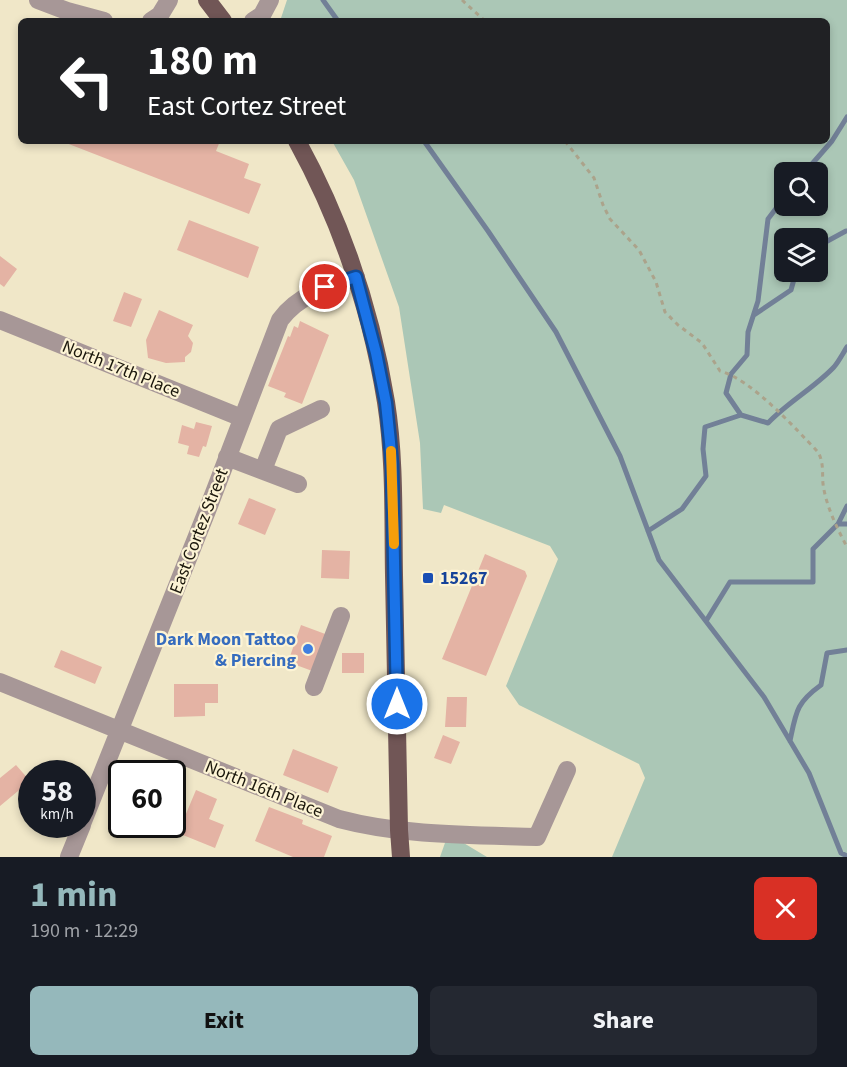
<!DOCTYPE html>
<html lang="en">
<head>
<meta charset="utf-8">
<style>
  body { margin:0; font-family:"Source Sans 3",sans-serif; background:#242831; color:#f1f3f6; height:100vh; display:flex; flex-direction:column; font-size:22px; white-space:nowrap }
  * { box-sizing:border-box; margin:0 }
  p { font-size:20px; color:#9ea1a6 }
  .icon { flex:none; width:33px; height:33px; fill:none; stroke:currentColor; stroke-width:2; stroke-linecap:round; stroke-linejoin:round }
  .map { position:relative; height:857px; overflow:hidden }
  .side { display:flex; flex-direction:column; background:#171b24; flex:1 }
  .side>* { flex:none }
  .hud { position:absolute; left:18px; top:18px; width:812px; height:126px; border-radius:9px; box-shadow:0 3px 9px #0003; background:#202124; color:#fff; overflow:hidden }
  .tools { position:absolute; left:774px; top:162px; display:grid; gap:12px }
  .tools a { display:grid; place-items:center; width:54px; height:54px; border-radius:9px; background:#171b24; box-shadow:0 3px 9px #0003; font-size:30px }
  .speed { position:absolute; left:18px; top:760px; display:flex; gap:12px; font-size:30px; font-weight:700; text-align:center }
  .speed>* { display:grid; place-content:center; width:78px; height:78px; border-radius:50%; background:#171b24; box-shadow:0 3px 9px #0003; line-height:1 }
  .speed small { font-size:15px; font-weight:400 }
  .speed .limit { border:3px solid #111; border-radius:9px; background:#fff; color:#111 }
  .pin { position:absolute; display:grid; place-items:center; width:51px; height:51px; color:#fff; margin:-26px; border:3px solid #fff; border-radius:50%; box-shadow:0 2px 6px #0007 }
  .me { position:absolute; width:66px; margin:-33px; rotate:0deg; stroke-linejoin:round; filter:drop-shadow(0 0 4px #0008) }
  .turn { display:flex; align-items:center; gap:21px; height:126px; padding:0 30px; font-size:27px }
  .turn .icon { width:78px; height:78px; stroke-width:2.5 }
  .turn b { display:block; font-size:42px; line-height:51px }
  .round { display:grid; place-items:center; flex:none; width:63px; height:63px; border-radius:9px; background:#242831 }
  .headline { display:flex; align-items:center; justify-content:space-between; height:102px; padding:0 30px }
  h1 { font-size:36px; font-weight:700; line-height:45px; color:#95b8bb }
  .action { display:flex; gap:12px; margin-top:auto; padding:12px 30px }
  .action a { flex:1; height:69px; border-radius:9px; background:#95b8bb; color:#111; font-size:24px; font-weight:700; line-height:69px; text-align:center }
  .action a+a { background:#242831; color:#f1f3f6 }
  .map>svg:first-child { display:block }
  .green { fill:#abc7b6; fill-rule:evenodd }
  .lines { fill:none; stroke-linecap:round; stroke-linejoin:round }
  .stream { stroke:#728097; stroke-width:5 }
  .building { fill:#e4b3a4 }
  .path { stroke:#aba38b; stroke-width:3; stroke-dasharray:4.5 4.5; stroke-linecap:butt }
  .minor { stroke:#a79797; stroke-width:18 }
  .major { stroke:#715656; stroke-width:18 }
  .route-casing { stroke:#114b97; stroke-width:15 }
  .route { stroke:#1a73e8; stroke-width:10 }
  .slow { stroke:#f59e0b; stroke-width:10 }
  .transit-dot { fill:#1a4fb4; stroke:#fdf4d5; stroke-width:2 }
  .shop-dot { fill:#3f7fe0; stroke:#fdf4d5; stroke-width:2 }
  .labels { text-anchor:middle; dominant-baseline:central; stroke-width:4.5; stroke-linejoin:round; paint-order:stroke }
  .street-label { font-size:18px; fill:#1b170c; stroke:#fdf4d5 }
  .transit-label { font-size:18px; font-weight:bold; fill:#164399; stroke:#fdf4d5; text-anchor:start }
  .shop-label { font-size:18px; font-weight:bold; fill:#366cbe; stroke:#fdf4d5; text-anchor:end }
</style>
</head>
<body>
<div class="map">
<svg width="847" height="857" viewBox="0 0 847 857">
  <rect width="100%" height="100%" fill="#f0e7c8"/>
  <path class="green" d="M287 0H847V857H612L645 778 639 764 519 705 506 686 558 559 550 546 444 505 441 513 423 509 420 443 399 307 354 180 332 141H826V21H280ZM818 172V206H784V172ZM784 238H818V272H784Z
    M446 840 462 842 487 857H440Z"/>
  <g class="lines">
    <path class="stream" d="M323 0 338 21
      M424 141 488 231 556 332 620 456 659 560 764 697 809 773 841 853 847 856
      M805 172 832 141 847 117
      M818 248 822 244 846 231
      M754 315 791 290 796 272
      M741 415 726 393 731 374 747 355 748 332 758 301 768 219 784 198
      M838 524 847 506
      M648 531 682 509 706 476 703 449 705 427 741 415 768 423C788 402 814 388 834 367 839 361 843 353 847 347
      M706 621 730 582H813V549L838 524H847
      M790 741C796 712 796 703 821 685L827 653 847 650"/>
  </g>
  <path class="building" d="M61 141H220L216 151 249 164 244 178 261 184 249 214Z
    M189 220 259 247 248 278 177 250Z
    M0 256 17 269 4 287 0 284Z
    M124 292 142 299 131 327 113 321Z
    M159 310 193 325 188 336 193 343 191 352 185 357V362L166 363 148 358 146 340Z
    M300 321 329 335 302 404 284 397 286 393 268 386 288 336 290 337 294 326 298 328Z
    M196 422 212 426 206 447 203 446 199 457 187 454 189 446 178 443 182 425 194 429Z
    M249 498 276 509 265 535 238 524Z
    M322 550 350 551 349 579 321 578Z
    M485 554 525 571 527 576 486 676 442 659Z
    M301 625 328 635 315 672 288 662Z
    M61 650 102 667 95 684 54 667Z
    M342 653H364V673H342Z
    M174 684H218V703H205V716L174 717Z
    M447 697H467L466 727H445Z
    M443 735 460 742 451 764 434 758Z
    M293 749 338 767 328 793 283 775Z
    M16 765 30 781 0 806V778Z
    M196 790 217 799 209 819 224 825 215 848 178 833Z
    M269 807 303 820 302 824 332 836 324 857H293L255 841Z"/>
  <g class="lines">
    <path class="path" d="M462 0 485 21
      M565 141 594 178 603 205 610 219 639 250 656 282 665 312 678 325 702 343 720 371C751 379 795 428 818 452 824 463 822 472 823 484 826 506 837 528 847 547"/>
    <path class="minor" d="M38 0 67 11 104 21
      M151 21 160 15 169 0
      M253 21 262 15 270 0
      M0 320 242 418
      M227 457 298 484
      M263 470 279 429 321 409
      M0 682 339 819C403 836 471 835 537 837L567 770
      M314 687 341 616
      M82 824 207 511 280 320C298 295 328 286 356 277
      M69 857 82 825"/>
    <path class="major" d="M207 0 223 21
      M297 141C342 223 371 310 386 402 395 459 393 518 394 575 396 660 397 745 399 830L401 857"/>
  </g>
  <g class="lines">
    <g class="route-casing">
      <path id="route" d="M325 287 356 277 376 353 386 403 390 442 392 465 397 704"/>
    </g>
    <use href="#route" class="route"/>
    <path class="slow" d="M391 451 394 544"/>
  </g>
  <rect class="transit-dot" x="422" y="572" width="12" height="12" rx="3"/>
  <circle class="shop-dot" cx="308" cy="649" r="6"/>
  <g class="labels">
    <g class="street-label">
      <text transform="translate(121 369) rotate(22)">North 17th Place</text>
      <text transform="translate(199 531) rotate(-69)">East Cortez Street</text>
      <text transform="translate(264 789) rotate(22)">North 16th Place</text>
    </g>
    <g class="transit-label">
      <text x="440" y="578">15267</text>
    </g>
    <g class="shop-label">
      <text x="296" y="639">Dark Moon Tattoo<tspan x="296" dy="21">&amp; Piercing</tspan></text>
    </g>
  </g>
</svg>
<div class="tools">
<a><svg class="icon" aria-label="search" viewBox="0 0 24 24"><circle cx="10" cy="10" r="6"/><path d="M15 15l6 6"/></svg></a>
<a><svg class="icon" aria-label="layers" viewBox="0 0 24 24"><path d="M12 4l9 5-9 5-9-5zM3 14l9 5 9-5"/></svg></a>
</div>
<div class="speed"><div>58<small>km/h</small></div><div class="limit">60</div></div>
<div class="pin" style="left:325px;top:287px;background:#d93025"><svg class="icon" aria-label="arrive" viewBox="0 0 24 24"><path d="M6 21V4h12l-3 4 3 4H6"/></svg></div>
<svg class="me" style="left:397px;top:704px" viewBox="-20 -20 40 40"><circle r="17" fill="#1a73e8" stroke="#fff" stroke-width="3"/><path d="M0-11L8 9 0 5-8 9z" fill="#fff"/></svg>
<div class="hud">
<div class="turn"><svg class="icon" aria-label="left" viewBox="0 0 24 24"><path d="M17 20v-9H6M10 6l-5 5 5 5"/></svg><div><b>180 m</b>East Cortez Street</div></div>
</div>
</div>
<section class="side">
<div class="headline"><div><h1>1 min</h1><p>190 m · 12:29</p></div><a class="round" style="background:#d93025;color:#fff"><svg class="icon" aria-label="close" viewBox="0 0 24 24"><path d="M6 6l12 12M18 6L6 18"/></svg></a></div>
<div class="action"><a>Exit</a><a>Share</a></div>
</section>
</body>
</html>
